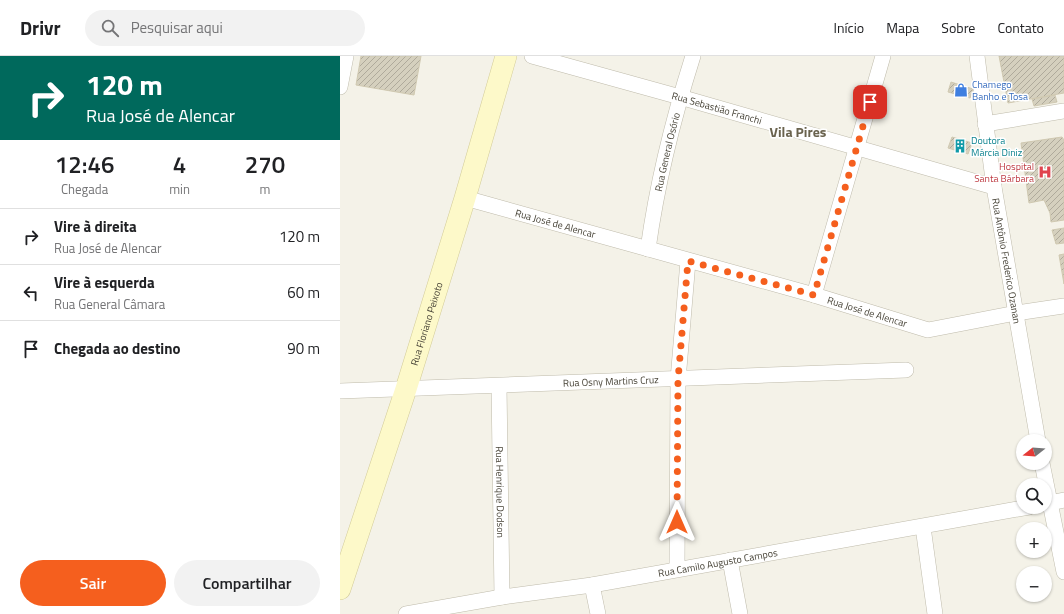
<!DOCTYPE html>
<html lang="pt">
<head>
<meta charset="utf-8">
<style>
  body { margin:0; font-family:"Titillium Web",sans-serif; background:#f2f2f2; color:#202124; height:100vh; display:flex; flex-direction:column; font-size:15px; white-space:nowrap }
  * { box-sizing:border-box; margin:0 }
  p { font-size:13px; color:#757577 }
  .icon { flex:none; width:22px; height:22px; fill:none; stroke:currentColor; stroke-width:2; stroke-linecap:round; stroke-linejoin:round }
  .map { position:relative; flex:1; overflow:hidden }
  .sheet { display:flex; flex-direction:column; background:#fff; width:340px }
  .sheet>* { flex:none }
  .top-card { background:#00695c; color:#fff; overflow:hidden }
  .needle { width:26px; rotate:253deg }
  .buttons { position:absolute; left:676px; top:378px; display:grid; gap:8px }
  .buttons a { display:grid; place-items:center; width:36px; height:36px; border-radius:50%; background:#fff; box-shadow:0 1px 3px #0004; font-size:20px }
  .pin { position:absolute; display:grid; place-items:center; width:34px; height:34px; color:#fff; margin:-17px; border-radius:8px; box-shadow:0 2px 6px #0006 }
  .me { position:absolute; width:44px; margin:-22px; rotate:0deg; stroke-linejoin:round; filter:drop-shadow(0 0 3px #0008) }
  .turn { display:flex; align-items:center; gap:14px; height:84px; padding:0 20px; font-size:18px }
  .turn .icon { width:52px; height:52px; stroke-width:2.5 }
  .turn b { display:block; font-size:28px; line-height:34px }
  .eta { display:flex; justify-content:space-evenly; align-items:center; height:68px; text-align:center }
  .eta b { font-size:24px; font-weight:600; line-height:28px }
  .button { display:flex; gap:8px; margin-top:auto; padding:8px 20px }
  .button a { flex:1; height:46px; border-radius:24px; background:#f55f1e; color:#fff; font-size:16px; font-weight:600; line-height:46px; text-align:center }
  .button a+a { background:#f2f2f2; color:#202124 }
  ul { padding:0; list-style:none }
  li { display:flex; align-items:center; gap:12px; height:56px; padding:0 20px; border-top:1px solid #e0e0e0 }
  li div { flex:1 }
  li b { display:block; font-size:15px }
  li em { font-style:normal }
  header { display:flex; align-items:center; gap:24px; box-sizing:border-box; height:56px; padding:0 20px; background:#fff; border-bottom:1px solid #e0e0e0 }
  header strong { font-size:19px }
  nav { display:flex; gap:22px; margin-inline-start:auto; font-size:14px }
  .search { width:280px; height:36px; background:#f2f2f2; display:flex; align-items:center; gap:10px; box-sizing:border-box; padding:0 14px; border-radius:22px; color:#757577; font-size:15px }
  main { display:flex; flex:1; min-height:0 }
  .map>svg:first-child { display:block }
  .building { fill:url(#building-hatch); stroke:#d0c9b1 }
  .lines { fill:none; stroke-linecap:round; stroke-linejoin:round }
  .street-casing { stroke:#bfbbab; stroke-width:16 }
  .secondary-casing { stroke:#d3cc99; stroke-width:22 }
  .street { stroke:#fff; stroke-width:15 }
  .secondary { stroke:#fdf9c9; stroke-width:21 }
  .route { stroke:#f55f1e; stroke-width:7; stroke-dasharray:0 12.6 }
  .labels { text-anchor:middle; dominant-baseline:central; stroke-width:3; stroke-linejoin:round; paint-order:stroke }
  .shop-label { font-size:10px; fill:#366cbe; stroke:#fff; text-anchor:start }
  .street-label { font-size:10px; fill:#474337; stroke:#fff }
  .culture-label { font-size:10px; fill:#0d838f; stroke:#fff; text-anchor:start }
  .health-label { font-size:10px; fill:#be3a42; stroke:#fff; text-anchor:end }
  .district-label { font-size:14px; font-weight:bold; fill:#6a634e; stroke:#fff }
</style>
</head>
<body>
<header>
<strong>Drivr</strong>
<div class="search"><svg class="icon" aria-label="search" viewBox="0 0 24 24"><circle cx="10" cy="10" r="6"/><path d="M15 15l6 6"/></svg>Pesquisar aqui</div>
<nav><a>Início</a><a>Mapa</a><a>Sobre</a><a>Contato</a></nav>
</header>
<main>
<section class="sheet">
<div class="top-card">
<div class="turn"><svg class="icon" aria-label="right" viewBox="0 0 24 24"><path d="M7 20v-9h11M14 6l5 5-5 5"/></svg><div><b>120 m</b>Rua José de Alencar</div></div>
</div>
<div class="eta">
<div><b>12:46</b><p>Chegada</p></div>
<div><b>4</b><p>min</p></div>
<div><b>270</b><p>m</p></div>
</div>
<ul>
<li><svg class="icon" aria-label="right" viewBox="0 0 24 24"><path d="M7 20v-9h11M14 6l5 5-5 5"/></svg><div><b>Vire à direita</b><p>Rua José de Alencar</p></div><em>120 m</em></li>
<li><svg class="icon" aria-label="left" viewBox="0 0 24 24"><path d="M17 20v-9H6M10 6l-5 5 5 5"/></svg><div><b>Vire à esquerda</b><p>Rua General Câmara</p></div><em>60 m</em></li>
<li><svg class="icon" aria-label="arrive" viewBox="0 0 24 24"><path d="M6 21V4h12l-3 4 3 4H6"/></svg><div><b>Chegada ao destino</b></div><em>90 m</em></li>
</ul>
<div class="button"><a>Sair</a><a>Compartilhar</a></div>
</section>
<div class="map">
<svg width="724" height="558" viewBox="0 0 724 558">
  <defs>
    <pattern id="building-hatch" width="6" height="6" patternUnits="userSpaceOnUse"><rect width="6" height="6" fill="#d5d0be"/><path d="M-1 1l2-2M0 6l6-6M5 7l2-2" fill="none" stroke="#afaa9b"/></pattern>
  </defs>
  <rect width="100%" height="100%" fill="#f4f2e8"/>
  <path class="building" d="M21 0H81L74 39 16 29Z
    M659 0H724V37L668 47Z
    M611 26 633 33 630 42 608 36Z
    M715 39 717 46 694 50 692 43Z
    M612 81 632 87 628 98 608 92Z
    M722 81 724 84V164L711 166 710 157 704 144 689 147 681 87Z
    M724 172V187L716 188 712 174Z
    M724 198V228L719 199Z"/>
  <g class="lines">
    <g class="street-casing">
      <g id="street">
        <path id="s1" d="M192 0 340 41 654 131"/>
        <path id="s2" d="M637 0 654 131 698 385"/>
        <path d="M0 31 6 0"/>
        <path d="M645 68 724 55"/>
        <path id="s3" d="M125 142 474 239 588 274 676 257 724 250"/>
        <path id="s4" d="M308 193C317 128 333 63 353 0"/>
        <path d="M474 239 543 0"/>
        <path id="s5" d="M159 330 162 541"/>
        <path id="s6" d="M0 335 566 314"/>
        <path d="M702 407 724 516"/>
        <path d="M705 448 724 444"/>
        <path d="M583 471 595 558"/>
        <path d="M390 504 400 558"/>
        <path d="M337 513 338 324 348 205"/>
        <path d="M252 529 258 558"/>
        <path id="s7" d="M66 558 162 541 252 529 689 451"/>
      </g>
    </g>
    <g class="secondary-casing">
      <g id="secondary">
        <path id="s8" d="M0 533 66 333 125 142 166 0"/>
      </g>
    </g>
    <use href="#street" class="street"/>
    <use href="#secondary" class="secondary"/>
  </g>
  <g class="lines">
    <path class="route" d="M337 466 338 324 348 205 474 239 530 46"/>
  </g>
  <defs>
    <g id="shop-bare" transform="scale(1.08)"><path d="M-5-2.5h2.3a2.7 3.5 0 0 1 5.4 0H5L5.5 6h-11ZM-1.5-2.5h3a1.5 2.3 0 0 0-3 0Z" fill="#3f7fe0" stroke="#fff" stroke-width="2.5" paint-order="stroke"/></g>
    <g id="building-bare" transform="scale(1.08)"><path d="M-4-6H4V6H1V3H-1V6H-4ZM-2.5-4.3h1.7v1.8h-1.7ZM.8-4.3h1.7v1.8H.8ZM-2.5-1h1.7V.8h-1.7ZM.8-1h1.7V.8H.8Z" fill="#0f9aa8" stroke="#fff" stroke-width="2.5" paint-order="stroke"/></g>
    <g id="hospital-bare" transform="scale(1.08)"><path d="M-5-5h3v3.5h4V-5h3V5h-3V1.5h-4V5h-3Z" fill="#e0444e" stroke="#fff" stroke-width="2.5" paint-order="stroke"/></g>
  </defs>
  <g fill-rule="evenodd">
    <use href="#shop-bare" x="621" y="34"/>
    <use href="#building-bare" x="620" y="90"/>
    <use href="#hospital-bare" x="705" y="116"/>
  </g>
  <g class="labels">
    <g class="shop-label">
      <text x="632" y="28">Chamego<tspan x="632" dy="12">Banho e Tosa</tspan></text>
    </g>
    <g class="street-label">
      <text stroke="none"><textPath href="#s1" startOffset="192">Rua Sebastião Franchi</textPath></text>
      <text stroke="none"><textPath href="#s4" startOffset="99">Rua General Osório</textPath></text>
      <text stroke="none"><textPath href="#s3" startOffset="94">Rua José de Alencar</textPath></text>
      <text stroke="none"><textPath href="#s2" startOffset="207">Rua Antônio Frederico Ozanan</textPath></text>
      <text stroke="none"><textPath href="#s3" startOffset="418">Rua José de Alencar</textPath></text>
      <text stroke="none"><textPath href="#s8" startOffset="279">Rua Floriano Peixoto</textPath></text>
      <text stroke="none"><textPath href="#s6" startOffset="271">Rua Osny Martins Cruz</textPath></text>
      <text stroke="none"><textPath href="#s5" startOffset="106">Rua Henrique Dodson</textPath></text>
      <text stroke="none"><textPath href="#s7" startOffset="316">Rua Camilo Augusto Campos</textPath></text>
    </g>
    <g class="culture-label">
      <text x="631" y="84">Doutora<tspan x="631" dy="12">Márcia Diniz</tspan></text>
    </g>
    <g class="health-label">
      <text x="694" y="110">Hospital<tspan x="694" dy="12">Santa Bárbara</tspan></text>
    </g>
    <g class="district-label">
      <text x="458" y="75">Vila Pires</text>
    </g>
  </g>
</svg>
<div class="buttons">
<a><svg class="needle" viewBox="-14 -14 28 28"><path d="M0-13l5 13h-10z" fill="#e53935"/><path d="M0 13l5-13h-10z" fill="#757577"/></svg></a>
<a><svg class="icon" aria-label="search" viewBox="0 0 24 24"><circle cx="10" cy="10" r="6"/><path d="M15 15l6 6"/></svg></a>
<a>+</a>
<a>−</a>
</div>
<div class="pin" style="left:530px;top:46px;background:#d93025"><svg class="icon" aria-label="arrive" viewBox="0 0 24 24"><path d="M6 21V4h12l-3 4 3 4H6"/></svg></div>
<svg class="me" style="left:337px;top:466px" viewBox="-20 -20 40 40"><path d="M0-17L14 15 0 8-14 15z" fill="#f55f1e" stroke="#fff" stroke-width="4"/></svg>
</div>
</main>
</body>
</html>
